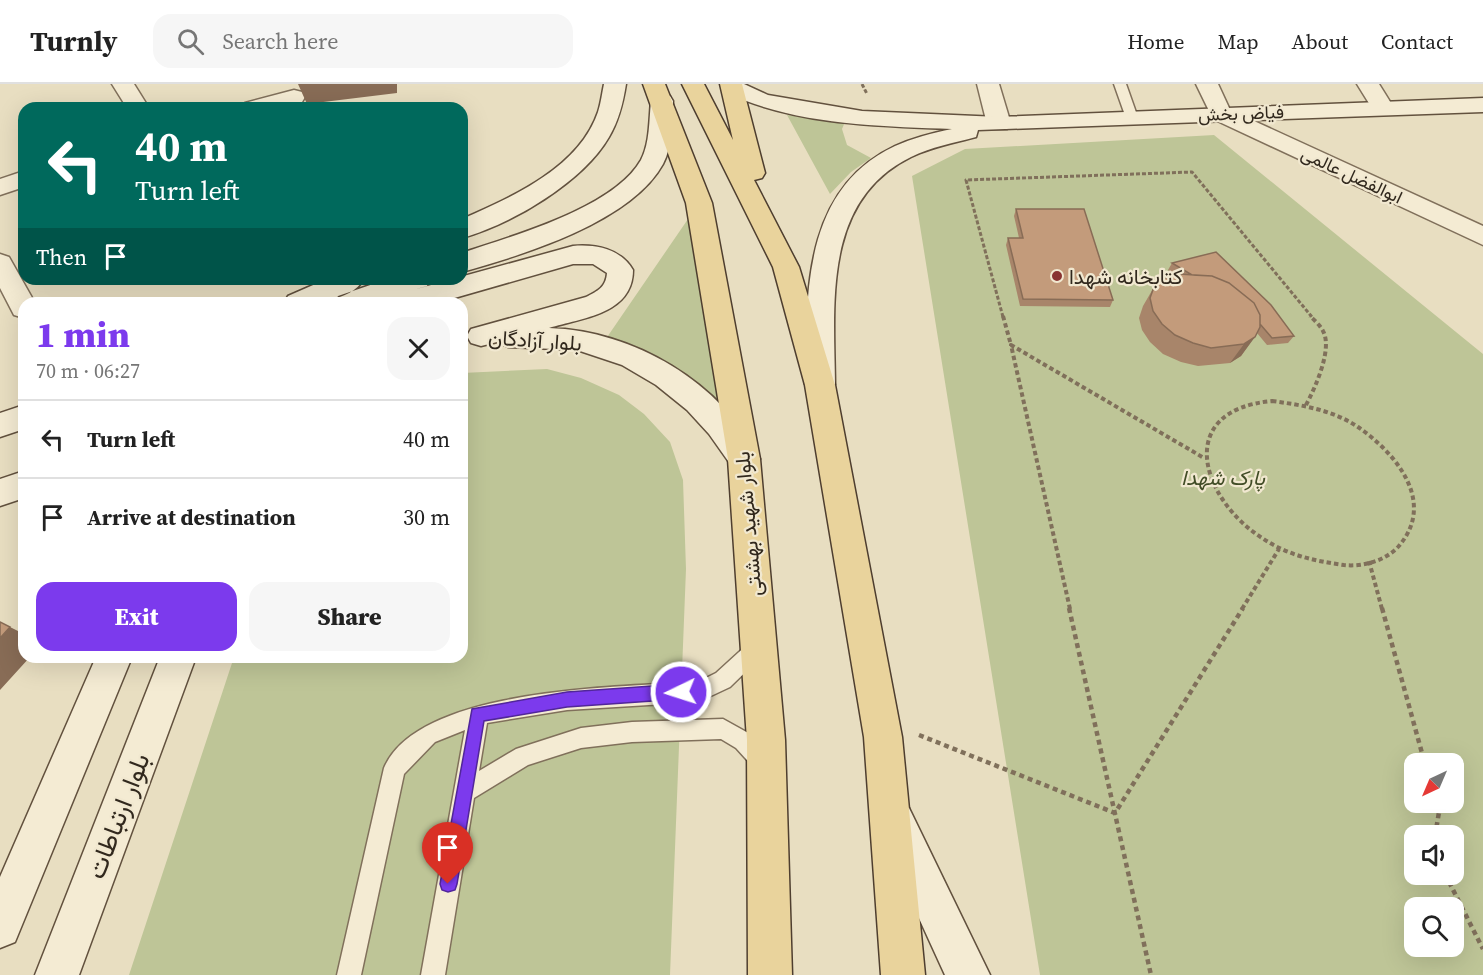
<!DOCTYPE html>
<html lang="en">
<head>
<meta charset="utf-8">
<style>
  body { margin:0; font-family:"Source Serif 4",Vazirmatn,serif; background:#f6f6f6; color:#222; height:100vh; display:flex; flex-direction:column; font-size:22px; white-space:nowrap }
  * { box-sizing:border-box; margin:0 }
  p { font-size:20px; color:#767676 }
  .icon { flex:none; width:33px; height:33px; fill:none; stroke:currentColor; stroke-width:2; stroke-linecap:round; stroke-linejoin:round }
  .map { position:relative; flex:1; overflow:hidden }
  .panel { position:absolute; left:18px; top:213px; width:450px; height:366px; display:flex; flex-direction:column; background:#fff; border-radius:18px; box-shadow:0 6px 24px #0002 }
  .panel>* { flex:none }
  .banner { position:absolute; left:18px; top:18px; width:450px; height:183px; border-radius:18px; box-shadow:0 6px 24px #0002; background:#00695c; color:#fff; overflow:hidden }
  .needle { width:39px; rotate:224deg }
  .buttons { position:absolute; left:1404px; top:669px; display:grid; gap:12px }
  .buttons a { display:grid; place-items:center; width:60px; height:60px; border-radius:12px; background:#fff; box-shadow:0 6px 24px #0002; font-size:30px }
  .pin { position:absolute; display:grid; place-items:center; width:51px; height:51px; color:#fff; margin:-62px -26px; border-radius:50% 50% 50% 0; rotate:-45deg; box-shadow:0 0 6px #0007 }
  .pin .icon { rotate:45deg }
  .me { position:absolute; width:66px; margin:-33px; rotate:266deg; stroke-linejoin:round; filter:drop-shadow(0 0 4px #0008) }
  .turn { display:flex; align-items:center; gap:21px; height:126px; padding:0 18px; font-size:27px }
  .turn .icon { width:78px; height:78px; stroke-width:2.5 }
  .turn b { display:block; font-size:42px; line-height:51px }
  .then { display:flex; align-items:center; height:57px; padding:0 18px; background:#0003; gap:12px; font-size:22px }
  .round { display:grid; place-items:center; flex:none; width:63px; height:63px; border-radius:18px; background:#f6f6f6 }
  .head { display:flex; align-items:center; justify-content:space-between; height:102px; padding:0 18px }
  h1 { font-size:36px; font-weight:800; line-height:45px; color:#7c3aed }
  .button { display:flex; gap:12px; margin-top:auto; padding:12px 18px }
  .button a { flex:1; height:69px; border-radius:18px; background:#7c3aed; color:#fff; font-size:24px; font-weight:800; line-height:69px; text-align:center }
  .button a+a { background:#f6f6f6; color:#222 }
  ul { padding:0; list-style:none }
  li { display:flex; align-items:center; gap:18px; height:78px; padding:0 18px; border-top:2px solid #e0e0e0 }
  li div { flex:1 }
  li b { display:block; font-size:22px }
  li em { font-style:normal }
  header { display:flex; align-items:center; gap:36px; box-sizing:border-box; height:84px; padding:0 30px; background:#fff; border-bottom:2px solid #e0e0e0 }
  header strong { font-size:28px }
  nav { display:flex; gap:33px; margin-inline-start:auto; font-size:21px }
  .search { width:420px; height:54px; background:#f6f6f6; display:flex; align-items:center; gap:15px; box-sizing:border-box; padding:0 21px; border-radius:18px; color:#767676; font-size:22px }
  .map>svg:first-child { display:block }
  .green { fill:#bec597; fill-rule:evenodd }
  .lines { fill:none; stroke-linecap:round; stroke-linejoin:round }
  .lane-casing { stroke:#80705b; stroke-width:3 }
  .street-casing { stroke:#80705b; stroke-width:3 }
  .secondary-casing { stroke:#62513e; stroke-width:3 }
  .primary-casing { stroke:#4e3e2f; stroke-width:3 }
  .path-far2 { stroke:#80705b; stroke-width:3; stroke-dasharray:4 2; stroke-linecap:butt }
  .path-far1 { stroke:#80705b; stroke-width:4; stroke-dasharray:4.5 3; stroke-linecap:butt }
  .path { stroke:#80705b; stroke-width:4.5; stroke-dasharray:5 4; stroke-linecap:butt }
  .lane { fill:#f4ebd3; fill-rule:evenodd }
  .street { fill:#f4ebd3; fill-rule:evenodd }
  .secondary { fill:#f4ebd3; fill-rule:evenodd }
  .primary { fill:#e9d39c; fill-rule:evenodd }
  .wall { fill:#a8856a }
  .shaded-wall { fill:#886c56 }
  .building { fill:#c39b7b; stroke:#886c56; stroke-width:1.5 }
  .route { fill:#7c3aed; stroke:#51269a; stroke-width:1.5 }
  .poi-dot { fill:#893331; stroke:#f1e8d0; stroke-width:2 }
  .labels { text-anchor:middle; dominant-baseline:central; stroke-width:4.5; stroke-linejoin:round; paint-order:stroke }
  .far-street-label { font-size:18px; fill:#31281d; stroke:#f1e8d0 }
  .poi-label { font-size:21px; fill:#31281d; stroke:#f1e8d0; text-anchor:start }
  .street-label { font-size:21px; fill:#31281d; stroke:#f1e8d0 }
  .park-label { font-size:21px; font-style:italic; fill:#414c26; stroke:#f1e8d0 }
  .near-street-label { font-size:26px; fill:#31281d; stroke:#f1e8d0 }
</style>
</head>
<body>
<header>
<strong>Turnly</strong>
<div class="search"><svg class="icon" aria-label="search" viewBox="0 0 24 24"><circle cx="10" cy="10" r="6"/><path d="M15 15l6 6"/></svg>Search here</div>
<nav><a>Home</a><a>Map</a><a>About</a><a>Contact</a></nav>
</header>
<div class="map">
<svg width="1483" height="891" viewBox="0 0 1483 891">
  <rect width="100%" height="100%" fill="#e8dec1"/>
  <path class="green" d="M787 31 845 38 842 45 847 61 871 74 851 88 830 110Z
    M1214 51 1483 270V891H1040L912 92 965 65ZM1414 680H1454V718H1414ZM1414 752H1454V790H1414ZM1414 824H1454V862H1414Z
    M699 119 744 375 713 332 601 262Z
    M547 285 581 294 619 311 644 330 670 358 683 396 686 485 670 891H129L234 573H462V289Z"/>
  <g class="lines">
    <g class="lane-casing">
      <path id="lane" d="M1114 0H1126L1138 34 1136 37 1132 38 1126 34Z
        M757 555 764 558 767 564 764 570 730 603 698 618 567 626 487 639 479 687 516 665 581 644 632 638 723 635 750 650 770 672 774 679 770 686 763 690 756 686 736 664 721 655 632 658 581 664 528 681 474 714 445 891H421L465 646 435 658 404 690 361 891H337L384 684C418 603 622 603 698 598L716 589 750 558Z"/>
    </g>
    <g class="street-casing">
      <path id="street" d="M112 0H134L149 24H127Z
        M977 0H999L1011 40 1007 45H991L987 40Z
        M1196 0H1218L1230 26 1483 142V161L1213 35Z
        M1357 0H1379L1394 24 1391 29H1375Z
        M294 6 302 8 305 13 302 18 279 24H242L245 19Z
        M24 87V103L0 111V95Z
        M0 170 9 173 35 219H24V234L14 231 0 204Z"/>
    </g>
    <g class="secondary-casing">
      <path id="secondary" d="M604 0H626C623 19 619 36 609 53 583 98 512 140 462 154V135C512 113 579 84 598 28 601 19 602 9 604 0Z
        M724 0H744L768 11 862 27 999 33 1483 14V28L978 46 976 53C954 59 931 63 911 73 823 116 834 218 835 300L830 308 820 311 810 308 805 300C807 213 801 106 895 62 913 54 932 49 952 45 876 42 794 41 725 8L722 3Z
        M662 10 670 12 673 17C672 38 673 61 663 80 631 138 523 171 462 188V169C512 152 614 124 641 76 650 59 649 36 651 17L654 12Z
        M573 162C596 160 621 165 633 186 633 230 582 234 549 244 634 247 721 298 760 375L755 384 744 388 733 384 709 350 687 326 656 301 622 281 577 266 508 263 497 258 481 262 471 259 467 252 471 245 586 213C598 207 606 203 607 189L593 180H573L437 219H389L392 214 377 219H334L338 212 388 195H430L427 202 413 206Z
        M327 195H364C350 219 309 219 284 219L288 212Z
        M24 321V345L0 353V329Z
        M24 387V414L0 422V395Z
        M96 573H132L15 858 0 864V793Z
        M160 573H196L79 891H35Z
        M895 718 909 724 990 891H945L875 738 881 724Z"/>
    </g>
    <g class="primary-casing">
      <path id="primary" d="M643 0H665L712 119 760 375 785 656 792 891H748L747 656 728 375 686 119Z
        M682 0H704L733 56 720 0H742L765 89 762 94 754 96 799 183 835 301 902 653 925 891H881L864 653 805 301 773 183Z"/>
    </g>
    <path class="path-far2" d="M862 0 867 10
      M1003 233 966 96 1192 88 1312 233"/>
    <path class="path-far1" d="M1003 232 1011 261
      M1272 317C1302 321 1333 326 1358 343 1397 370 1437 419 1398 463 1385 477 1362 483 1344 481 1314 477 1287 471 1262 454 1200 414 1174 326 1272 317Z
      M1306 321C1315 304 1333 265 1323 247 1320 241 1314 236 1310 232
      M1369 477 1382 525
      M1070 525 1011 261 1204 374
      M1242 525 1279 465"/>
    <path class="path" d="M1069 524 1151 891
      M1382 524 1425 680
      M919 651 1115 729 1243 524
      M1435 752 1439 728 1436 718
      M1445 790 1483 865"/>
    <use href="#lane" class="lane"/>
    <use href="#street" class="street"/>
    <use href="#secondary" class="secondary"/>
    <use href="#primary" class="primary"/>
  </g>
  <path class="wall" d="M1016 125 1113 216 1110 223 1020 222 1006 161 1008 154H1019L1014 132Z
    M1172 179 1294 252 1288 259 1267 261 1257 249 1241 272 1230 279 1198 282 1181 278 1163 270 1150 258 1142 246 1139 234 1143 222 1154 203 1175 191 1168 186Z"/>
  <path class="shaded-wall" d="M298 0H397V9L307 20Z
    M1255 253 1241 272 1230 279 1244 260Z
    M10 543 24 550V573H30L0 606V554Z"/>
  <path class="building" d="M1016 125H1084L1113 216 1023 215 1008 154H1023Z
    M1216 168 1271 221 1294 252 1272 254 1260 240V231L1254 219 1229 199 1212 192 1192 191 1172 179Z
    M1178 190 1212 192 1229 199 1254 219 1260 231V243L1255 253 1244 260 1211 264 1193 259 1175 251 1162 240 1153 227 1150 214 1154 203 1163 195Z
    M0 538 10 543 0 554Z"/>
  <path class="route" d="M681 600 687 602 689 608 687 613 681 615 567 623 484 637 457 800 455 806 448 808 442 806 440 800 472 625 567 608Z"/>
  <circle class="poi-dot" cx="1057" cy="192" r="6"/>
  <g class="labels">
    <g class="far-street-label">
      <text transform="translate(1241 29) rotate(-2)">فیاض بخش</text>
      <text transform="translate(1352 91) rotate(25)">ابوالفضل عالمی</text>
    </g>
    <g class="poi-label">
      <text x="1069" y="192">کتابخانه شهدا</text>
    </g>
    <g class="street-label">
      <text transform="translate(535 256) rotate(4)">بلوار آزادگان</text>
      <text transform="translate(748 440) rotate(-95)">بلوار شهید بهشتی</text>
    </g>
    <g class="park-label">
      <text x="1223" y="393">پارک شهدا</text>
    </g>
    <g class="near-street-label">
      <text transform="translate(118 732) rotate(-69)">بلوار ارتباطات</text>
    </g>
  </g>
</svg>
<div class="buttons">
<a><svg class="needle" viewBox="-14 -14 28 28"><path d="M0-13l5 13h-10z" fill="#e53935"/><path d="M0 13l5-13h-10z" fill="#767676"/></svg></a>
<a><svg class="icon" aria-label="sound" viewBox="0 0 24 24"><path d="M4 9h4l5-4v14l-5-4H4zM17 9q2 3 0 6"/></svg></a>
<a><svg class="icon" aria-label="search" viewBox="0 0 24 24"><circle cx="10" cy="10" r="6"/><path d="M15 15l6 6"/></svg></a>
</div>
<div class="pin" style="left:448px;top:800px;background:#d93025"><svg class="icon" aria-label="arrive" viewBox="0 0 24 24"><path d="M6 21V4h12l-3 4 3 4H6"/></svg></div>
<svg class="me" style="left:681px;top:608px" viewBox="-20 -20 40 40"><circle r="17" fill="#7c3aed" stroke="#fff" stroke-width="3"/><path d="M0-11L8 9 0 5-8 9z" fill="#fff"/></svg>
<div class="banner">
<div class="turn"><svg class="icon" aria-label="left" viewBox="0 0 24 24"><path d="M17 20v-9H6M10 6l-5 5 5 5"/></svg><div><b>40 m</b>Turn left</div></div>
<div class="then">Then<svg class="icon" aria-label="arrive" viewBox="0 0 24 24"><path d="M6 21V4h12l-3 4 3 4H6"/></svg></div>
</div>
<section class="panel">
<div class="head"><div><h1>1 min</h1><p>70 m · 06:27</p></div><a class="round"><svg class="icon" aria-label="close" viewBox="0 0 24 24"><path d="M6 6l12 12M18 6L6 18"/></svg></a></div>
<ul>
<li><svg class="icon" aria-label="left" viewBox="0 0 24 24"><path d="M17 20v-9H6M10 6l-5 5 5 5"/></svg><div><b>Turn left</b></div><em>40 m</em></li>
<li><svg class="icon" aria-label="arrive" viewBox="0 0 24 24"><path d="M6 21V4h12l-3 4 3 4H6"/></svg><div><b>Arrive at destination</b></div><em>30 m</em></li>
</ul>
<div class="button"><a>Exit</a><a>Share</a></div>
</section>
</div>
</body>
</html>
